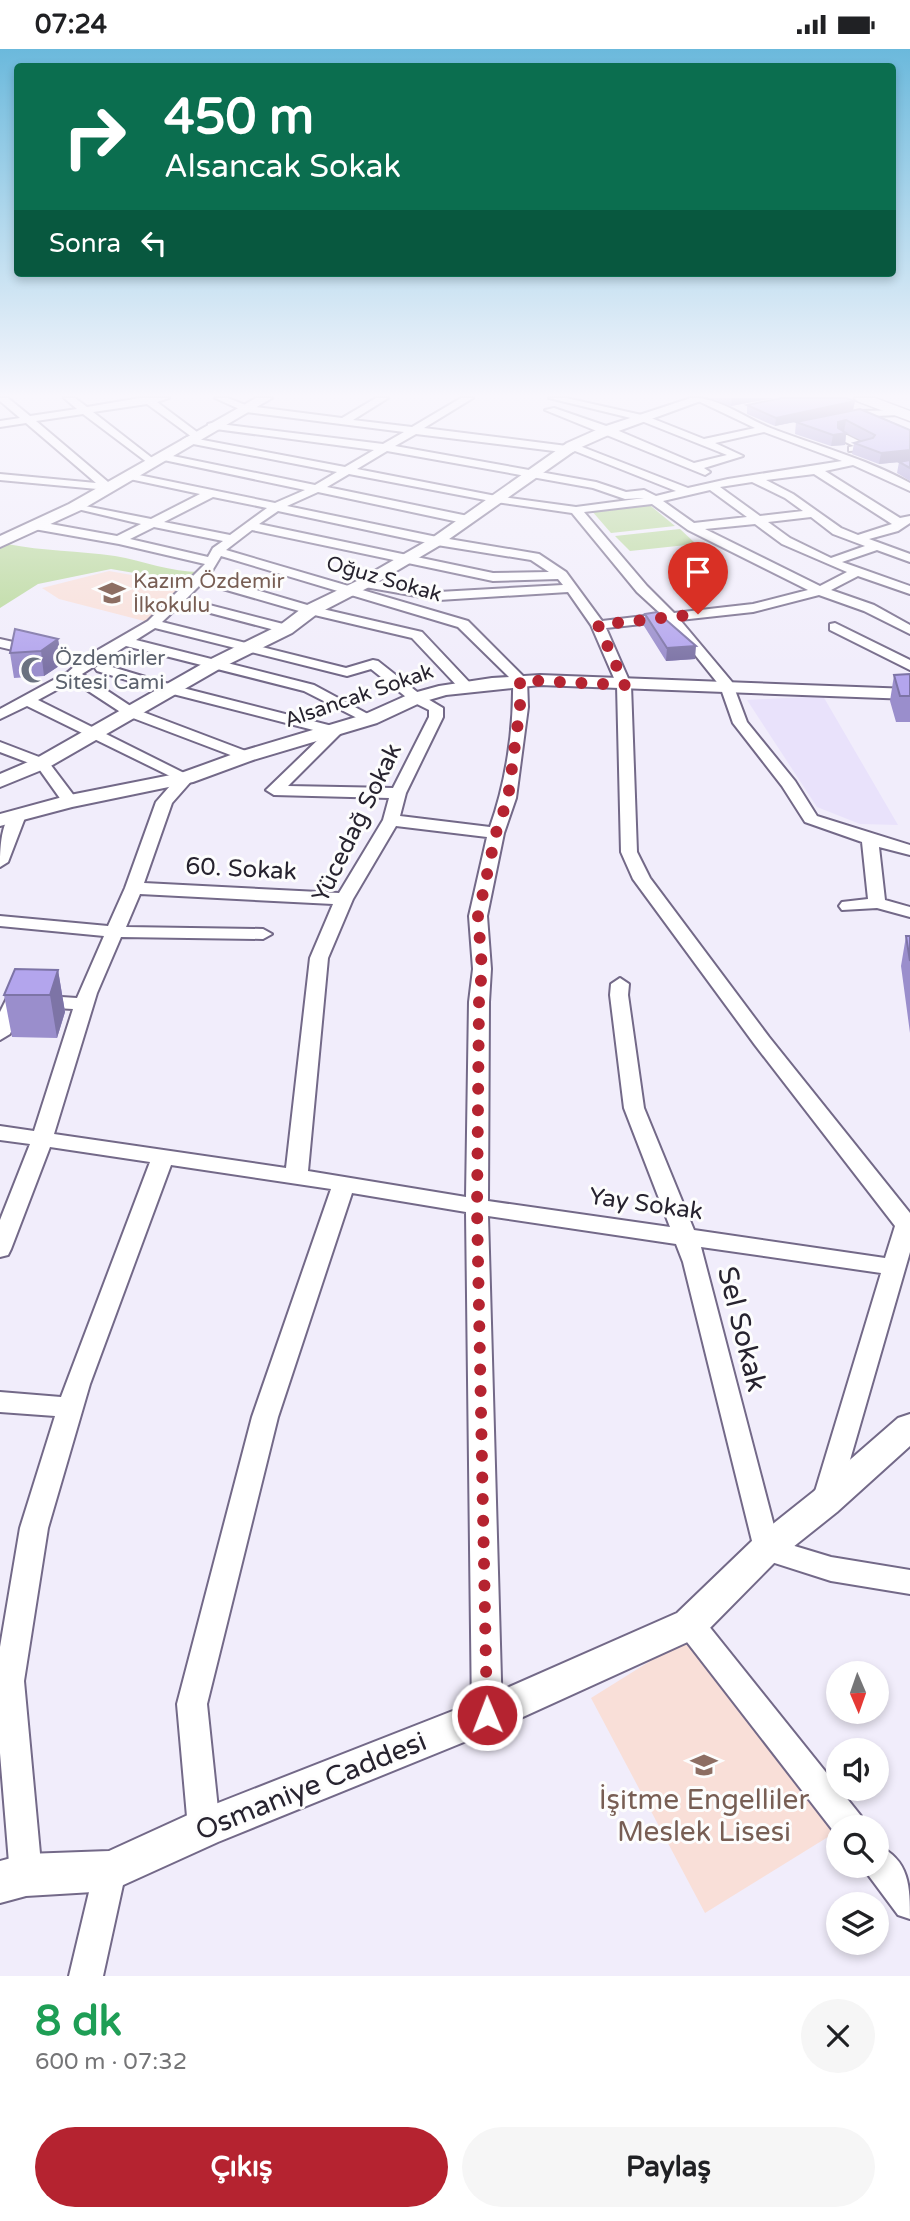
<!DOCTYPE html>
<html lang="tr">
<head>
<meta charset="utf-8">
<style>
  body { margin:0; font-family:"Varela Round",sans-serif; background:#f6f6f6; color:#202124; height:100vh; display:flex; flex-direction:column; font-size:26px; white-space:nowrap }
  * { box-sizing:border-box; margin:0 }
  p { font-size:23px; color:#757577 }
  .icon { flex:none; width:38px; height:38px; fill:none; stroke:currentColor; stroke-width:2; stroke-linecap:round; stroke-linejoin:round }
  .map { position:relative; height:1927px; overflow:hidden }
  .drawer { display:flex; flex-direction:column; background:#fff; flex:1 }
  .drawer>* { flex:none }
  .guide { position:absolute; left:14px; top:14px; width:882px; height:214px; border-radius:7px; box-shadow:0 4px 10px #0003; background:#0b6e4f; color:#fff; overflow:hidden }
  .needle { width:46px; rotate:178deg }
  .fabs { position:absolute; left:826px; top:1612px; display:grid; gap:14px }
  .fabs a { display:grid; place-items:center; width:63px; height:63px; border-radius:50%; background:#fff; box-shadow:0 4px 10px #0003; font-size:35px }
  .pin { position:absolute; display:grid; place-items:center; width:60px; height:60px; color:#fff; margin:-72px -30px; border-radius:50% 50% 50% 0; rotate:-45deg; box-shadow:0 0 7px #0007 }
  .pin .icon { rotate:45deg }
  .me { position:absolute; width:77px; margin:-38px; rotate:359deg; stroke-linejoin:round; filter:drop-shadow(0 0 5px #0008) }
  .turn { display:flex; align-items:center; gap:24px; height:147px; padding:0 35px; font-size:32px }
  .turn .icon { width:91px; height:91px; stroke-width:2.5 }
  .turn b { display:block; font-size:49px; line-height:60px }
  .then { display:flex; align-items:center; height:66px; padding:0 35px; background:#0003; gap:14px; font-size:26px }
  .round { display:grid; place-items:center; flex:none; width:74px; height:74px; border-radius:37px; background:#f6f6f6 }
  .summary { display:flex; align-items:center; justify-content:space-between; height:119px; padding:0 35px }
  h1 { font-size:42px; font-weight:800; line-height:52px; color:#1e9e55 }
  .button { display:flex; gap:14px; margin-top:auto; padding:14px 35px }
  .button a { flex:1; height:80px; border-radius:42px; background:#b52330; color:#fff; font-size:28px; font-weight:800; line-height:80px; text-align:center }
  .button a+a { background:#f6f6f6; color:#202124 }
  .status { display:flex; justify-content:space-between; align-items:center; height:49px; padding:0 35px; background:#fff; direction:ltr }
  .status svg { height:19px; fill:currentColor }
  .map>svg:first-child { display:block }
  .built { fill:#e9e2fb }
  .education { fill:#f9dfd8 }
  .green { fill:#b7d898 }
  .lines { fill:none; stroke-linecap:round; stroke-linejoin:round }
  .minor-casing { stroke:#736988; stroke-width:4 }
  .tertiary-casing { stroke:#736988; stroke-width:4 }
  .secondary-casing { stroke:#736988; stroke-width:4 }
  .primary-casing { stroke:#736988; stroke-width:3 }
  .minor { fill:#fff; fill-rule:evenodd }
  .tertiary { fill:#fff; fill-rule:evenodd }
  .secondary { fill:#fff; fill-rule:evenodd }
  .primary { fill:#fff; fill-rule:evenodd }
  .wall { fill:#9a8ecc }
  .shaded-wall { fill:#7d74a6 }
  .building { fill:#b3a5ed; stroke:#7d74a6; stroke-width:2 }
  .route { stroke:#b52330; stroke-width:12; stroke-dasharray:0 21.6 }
  .labels { text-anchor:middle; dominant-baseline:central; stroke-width:6; stroke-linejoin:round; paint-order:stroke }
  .far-street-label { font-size:21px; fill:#27232f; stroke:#fdfdfd }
  .far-education-label { font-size:21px; fill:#785e54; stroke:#fdfdfd; text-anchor:start }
  .far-worship-label { font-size:21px; fill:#5b616d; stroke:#fdfdfd; text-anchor:start }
  .street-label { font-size:24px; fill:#27232f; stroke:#fdfdfd }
  .near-street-label { font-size:28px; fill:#27232f; stroke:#fdfdfd }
  .near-education-label { font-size:28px; fill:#785e54; stroke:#fdfdfd }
</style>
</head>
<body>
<div class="status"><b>07:24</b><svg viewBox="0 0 49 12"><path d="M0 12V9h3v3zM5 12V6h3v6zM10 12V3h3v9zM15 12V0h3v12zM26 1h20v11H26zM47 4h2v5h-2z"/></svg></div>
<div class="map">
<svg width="910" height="1927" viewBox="0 0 910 1927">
  <rect width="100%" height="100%" fill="#f1edfb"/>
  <path class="built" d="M823 647 898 776 860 775 817 758 747 651Z"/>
  <path class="education" d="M109 522 183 535 148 573 59 550 42 539Z
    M684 1591 836 1783 705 1864 591 1649Z"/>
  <path class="green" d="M646 453 675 477 611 484 591 461Z
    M680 480 696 495 630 502 615 487Z
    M7 495C43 502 79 502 115 507 143 512 171 523 200 523L187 533 111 520 38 535 0 559V499Z"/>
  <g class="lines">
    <g class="minor-casing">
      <path id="minor" d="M0 349H8L30 367 77 360 64 349H75L87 358 140 349H169L157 353 201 386 192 388 147 355 93 363 156 412V416L152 417 83 365 36 372 114 438 108 441 0 431V425L96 434 26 374 0 378V372L20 369 0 352Z
        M215 349H228L248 357 342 369 376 349H388L353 371 412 378 461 349H473L424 379 567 397 572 394 688 439 728 430 842 412 764 383 715 394 743 407 704 419 710 423 705 426 545 361 554 359 612 379 694 414 727 406 639 371 549 349H566L646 367 704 390 755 379 692 349C718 348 744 368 768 378 816 397 865 409 910 434V442L853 416 825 422 900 469 910 467V474L898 482 869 490 910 505V513L877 501 842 513 910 537V545L858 527 831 541 874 556 910 576V585L864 562 819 546 753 563 680 571 732 633 747 673 795 732 817 767 910 796V806L879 798 885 851 910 858V868L877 859 842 861 839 857 842 853 868 850 862 793 805 773 782 737 733 674 720 637 668 572 606 579 631 636 637 803 650 829 769 988 910 1164V1203L839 1449 835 1457 826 1460 817 1457 813 1449 881 1224 701 1198 778 1492 831 1508 910 1521V1545L831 1532 756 1508 683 1213 676 1195 488 1167 502 1666 498 1676 487 1680 476 1676 472 1666 466 1163 352 1144 278 1368 207 1655 220 1779 215 1790 204 1794 193 1790 188 1779 177 1655 252 1368 331 1140 171 1116 90 1335 48 1479 24 1632 42 1826 37 1837 26 1842 15 1837 10 1826 0 1704V1598L20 1479 55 1367 0 1363V1343L61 1348 150 1113 50 1098 11 1200 8 1206 0 1208V1171L30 1095 0 1091V1077L34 1082 73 960 22 957 10 985 0 991V963L8 947 15 945 77 949 104 887 0 877V867L108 877 125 839 156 753 176 730 27 657 0 670V660L68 623 76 616 0 598V590L84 609 148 572 205 515 119 495 34 480 28 476 34 472 117 487 141 475 69 458 75 455 151 470 200 445 125 429 123 427 129 424 275 454 305 441 159 410V406L163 405 315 436 337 423 183 393 182 391 187 388 345 418 374 401 208 379V375L212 374 383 395 404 383 246 363ZM416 385 570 404 575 402 676 442 656 447 644 441 626 443 596 433 395 397ZM387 402 593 439 625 450 644 449 576 458 496 447 357 420ZM349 425 496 453 572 464 637 543 661 565 602 572 566 523 539 505 437 488 287 457 318 443 468 475 474 471 468 467 327 438ZM814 425 892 475 858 486 841 479 793 445 766 431ZM752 433 785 449 803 462 760 467 720 438ZM710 441 747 468 694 474 663 452ZM213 448 267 459 230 486 164 473ZM652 455 688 481 808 541 753 555 674 564 647 537 584 463ZM278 462 437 496 531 511 549 523 493 524 259 475ZM811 468 833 485 865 497 831 509 790 489 768 473ZM755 475 782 495 847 523 820 537 705 480ZM154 478 223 492 213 499 208 508 130 490ZM252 481 493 532 558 530 563 536 439 543 365 530 359 534 365 538 439 551 568 543 591 576 617 636 621 803 633 830 755 996 895 1177 885 1209 694 1181 644 1059 628 946 629 935 620 929 611 935 610 946 624 1059 670 1178 488 1152 489 953 491 920 487 867 504 784 516 749 528 658 527 631 468 572 226 501ZM221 507 458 578 513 632C514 680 506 733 490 778L400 767 406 744 443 668V659L421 646 378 612 373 611 346 619 162 573 180 556 286 584 293 580 291 577 186 550 202 534 306 564 412 589 461 641H471V635L422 583 314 558 209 527ZM155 579 347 627 371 620 411 652 429 661V668L393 739 288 737 340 685 342 682 340 679 179 638 102 615 95 619 97 622 169 644 325 684 266 741 274 746 389 749 383 771 339 844 144 834 172 754 194 729 38 651 73 632 125 666 241 710H251L254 707 251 704 135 660 82 625 126 597 304 642 365 673 370 674 377 670 314 636 136 591ZM396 777 487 788 469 867 473 920 469 953 466 1148 308 1122 328 909 353 850ZM140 845 333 855 310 909 286 1119 54 1085 97 944 121 888 263 890 272 885 263 880 126 878Z
        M904 361 905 363 900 366 874 367 910 383V390L855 365 860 362Z
        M839 386H847L871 398 866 401 849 402V398L854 397 839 390Z
        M835 574 910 611V621L830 581V575Z
        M0 693 47 711 78 752 76 755H64L37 717 0 703Z
        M18 761 26 766 8 813 0 818C0 803 0 766 18 761Z
        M690 1562 700 1566 861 1767 866 1778H838V1788L680 1584 676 1575 680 1566Z
        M877 1796C910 1811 910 1838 910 1870L898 1866 866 1823 863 1816H877Z
        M110 1806 121 1811 126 1822 103 1927H69L94 1822 99 1811Z"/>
    </g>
    <g class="tertiary-casing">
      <path id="tertiary" d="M691 349 706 350 613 384 577 400 442 495 371 537 317 565 292 584 221 619 49 718 0 738V725L35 710 209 611 280 576 305 557 359 531 432 489 567 394 603 378Z
        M540 626 910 640V650L540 636 446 646 422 653 377 674 253 711 193 733 72 758 0 777V765L70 746 181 724 239 703 363 666 410 645 439 637 492 629Z
        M910 1365V1397L837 1463 778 1510 703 1586 501 1678 218 1793 110 1842 26 1847 0 1854V1812L26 1805 109 1802 190 1765 473 1654 677 1564 754 1490 813 1443 898 1369Z"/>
    </g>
    <g class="secondary-casing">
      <path id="secondary" d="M256 349H272L81 461 0 498V487L69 455Z"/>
    </g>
    <g class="primary-casing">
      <path id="primary" d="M854 349H875L910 362V372L857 352Z"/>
    </g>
    <use href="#minor" class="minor"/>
    <use href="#tertiary" class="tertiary"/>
    <use href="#secondary" class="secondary"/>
    <use href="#primary" class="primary"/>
  </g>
  <path class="wall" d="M709 349H774L731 357Z
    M855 352 853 361 775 377 747 365V356Z
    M860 360 910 381V432L897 424 899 413 879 415 852 405 854 394 862 392 844 383 846 384 845 396 831 397 795 385 796 373Z
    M645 565 695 610 666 612 644 577Z
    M58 590 62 615 44 627 14 629 10 604Z
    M910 625V673H896L890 652 894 626Z
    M906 887H910V984L901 917Z
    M58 921 65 963 57 989 12 988 4 946Z"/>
  <path class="shaded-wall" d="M732 349H774L731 357Z
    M855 352 853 361 775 377 776 369Z
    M846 371 844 383 837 384 838 373Z
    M846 384 845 396 831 397 833 386Z
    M910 401V412L879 415 881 404Z
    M58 590 62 615 44 627 41 602Z
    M696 597 695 610 666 612 667 599Z
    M58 921 65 963 57 989 50 946Z"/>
  <path class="building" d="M782 349H846L855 352 776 369 747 356Z
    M860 360 910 381V401L881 404 854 394 873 389 875 386 846 371 838 373V379L846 384 833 386 796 373Z
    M910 411V419L899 413Z
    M657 563 696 597 667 599 645 565Z
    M15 580 58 590 41 602 10 604Z
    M910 625V647H900L894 626Z
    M906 887H910V912Z
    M15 920 58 921 50 946H4Z"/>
  <linearGradient id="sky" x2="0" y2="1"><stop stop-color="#6bb9dc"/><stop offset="0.56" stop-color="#f9f7fd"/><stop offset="1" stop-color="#f9f7fd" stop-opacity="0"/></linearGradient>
  <rect width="910" height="619" fill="url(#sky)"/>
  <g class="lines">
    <path class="route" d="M487 1666 477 1160 479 953 482 920 478 867 496 784 508 749 520 658V631L625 636 598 576 698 565"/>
  </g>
  <defs>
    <g id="school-bare" transform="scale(2.1)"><path d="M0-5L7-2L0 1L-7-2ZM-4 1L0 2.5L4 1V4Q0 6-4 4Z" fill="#8d6e63" stroke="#fdfdfd" stroke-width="2.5" paint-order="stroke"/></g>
    <g id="mosque-bare" transform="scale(2.1)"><path d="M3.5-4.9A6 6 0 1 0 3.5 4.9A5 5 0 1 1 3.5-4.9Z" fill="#6b7280" stroke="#fdfdfd" stroke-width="2.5" paint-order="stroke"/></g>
  </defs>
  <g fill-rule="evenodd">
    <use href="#school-bare" x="112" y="544"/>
    <use href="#mosque-bare" x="34" y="621"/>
    <use href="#school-bare" x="704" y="1716"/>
  </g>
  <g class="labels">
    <g class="far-street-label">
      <text transform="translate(384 530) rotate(16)">Oğuz Sokak</text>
      <text transform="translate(359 647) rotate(-19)">Alsancak Sokak</text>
    </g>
    <g class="far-education-label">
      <text x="133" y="532">Kazım Özdemir<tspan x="133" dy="24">İlkokulu</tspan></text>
    </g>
    <g class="far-worship-label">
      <text x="55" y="609">Özdemirler<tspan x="55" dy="24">Sitesi Cami</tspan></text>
    </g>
    <g class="street-label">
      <text transform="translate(357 774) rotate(-64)">Yücedağ Sokak</text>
      <text transform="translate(241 820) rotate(3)">60. Sokak</text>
      <text transform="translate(646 1155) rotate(8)">Yay Sokak</text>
    </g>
    <g class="near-street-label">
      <text transform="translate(742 1280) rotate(76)">Sel Sokak</text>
      <text transform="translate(311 1737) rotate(-22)">Osmaniye Caddesi</text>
    </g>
    <g class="near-education-label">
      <text x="704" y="1751">İşitme Engelliler<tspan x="704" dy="32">Meslek Lisesi</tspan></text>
    </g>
  </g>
</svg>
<div class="fabs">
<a><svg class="needle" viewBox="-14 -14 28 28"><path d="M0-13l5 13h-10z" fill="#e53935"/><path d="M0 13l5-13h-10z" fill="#757577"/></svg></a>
<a><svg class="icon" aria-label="sound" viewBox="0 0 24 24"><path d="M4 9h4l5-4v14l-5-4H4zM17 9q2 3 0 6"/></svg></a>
<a><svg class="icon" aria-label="search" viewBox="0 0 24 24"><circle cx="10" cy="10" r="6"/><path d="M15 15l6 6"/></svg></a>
<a><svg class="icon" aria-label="layers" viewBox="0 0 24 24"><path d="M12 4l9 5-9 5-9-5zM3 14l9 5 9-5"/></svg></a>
</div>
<div class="pin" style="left:698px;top:565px;background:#d93025"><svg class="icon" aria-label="arrive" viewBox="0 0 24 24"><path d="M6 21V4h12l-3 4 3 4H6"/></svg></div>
<svg class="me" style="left:487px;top:1666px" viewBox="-20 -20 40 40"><circle r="17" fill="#b52330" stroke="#fff" stroke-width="3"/><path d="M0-11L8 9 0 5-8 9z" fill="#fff"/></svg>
<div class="guide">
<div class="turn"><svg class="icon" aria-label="right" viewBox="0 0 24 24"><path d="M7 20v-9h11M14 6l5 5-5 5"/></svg><div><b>450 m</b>Alsancak Sokak</div></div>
<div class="then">Sonra<svg class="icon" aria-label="left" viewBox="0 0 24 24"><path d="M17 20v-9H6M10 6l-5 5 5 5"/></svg></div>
</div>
</div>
<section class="drawer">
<div class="summary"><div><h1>8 dk</h1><p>600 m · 07:32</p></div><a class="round"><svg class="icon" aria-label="close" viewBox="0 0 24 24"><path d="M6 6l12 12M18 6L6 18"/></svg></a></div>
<div class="button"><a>Çıkış</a><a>Paylaş</a></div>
</section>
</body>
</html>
